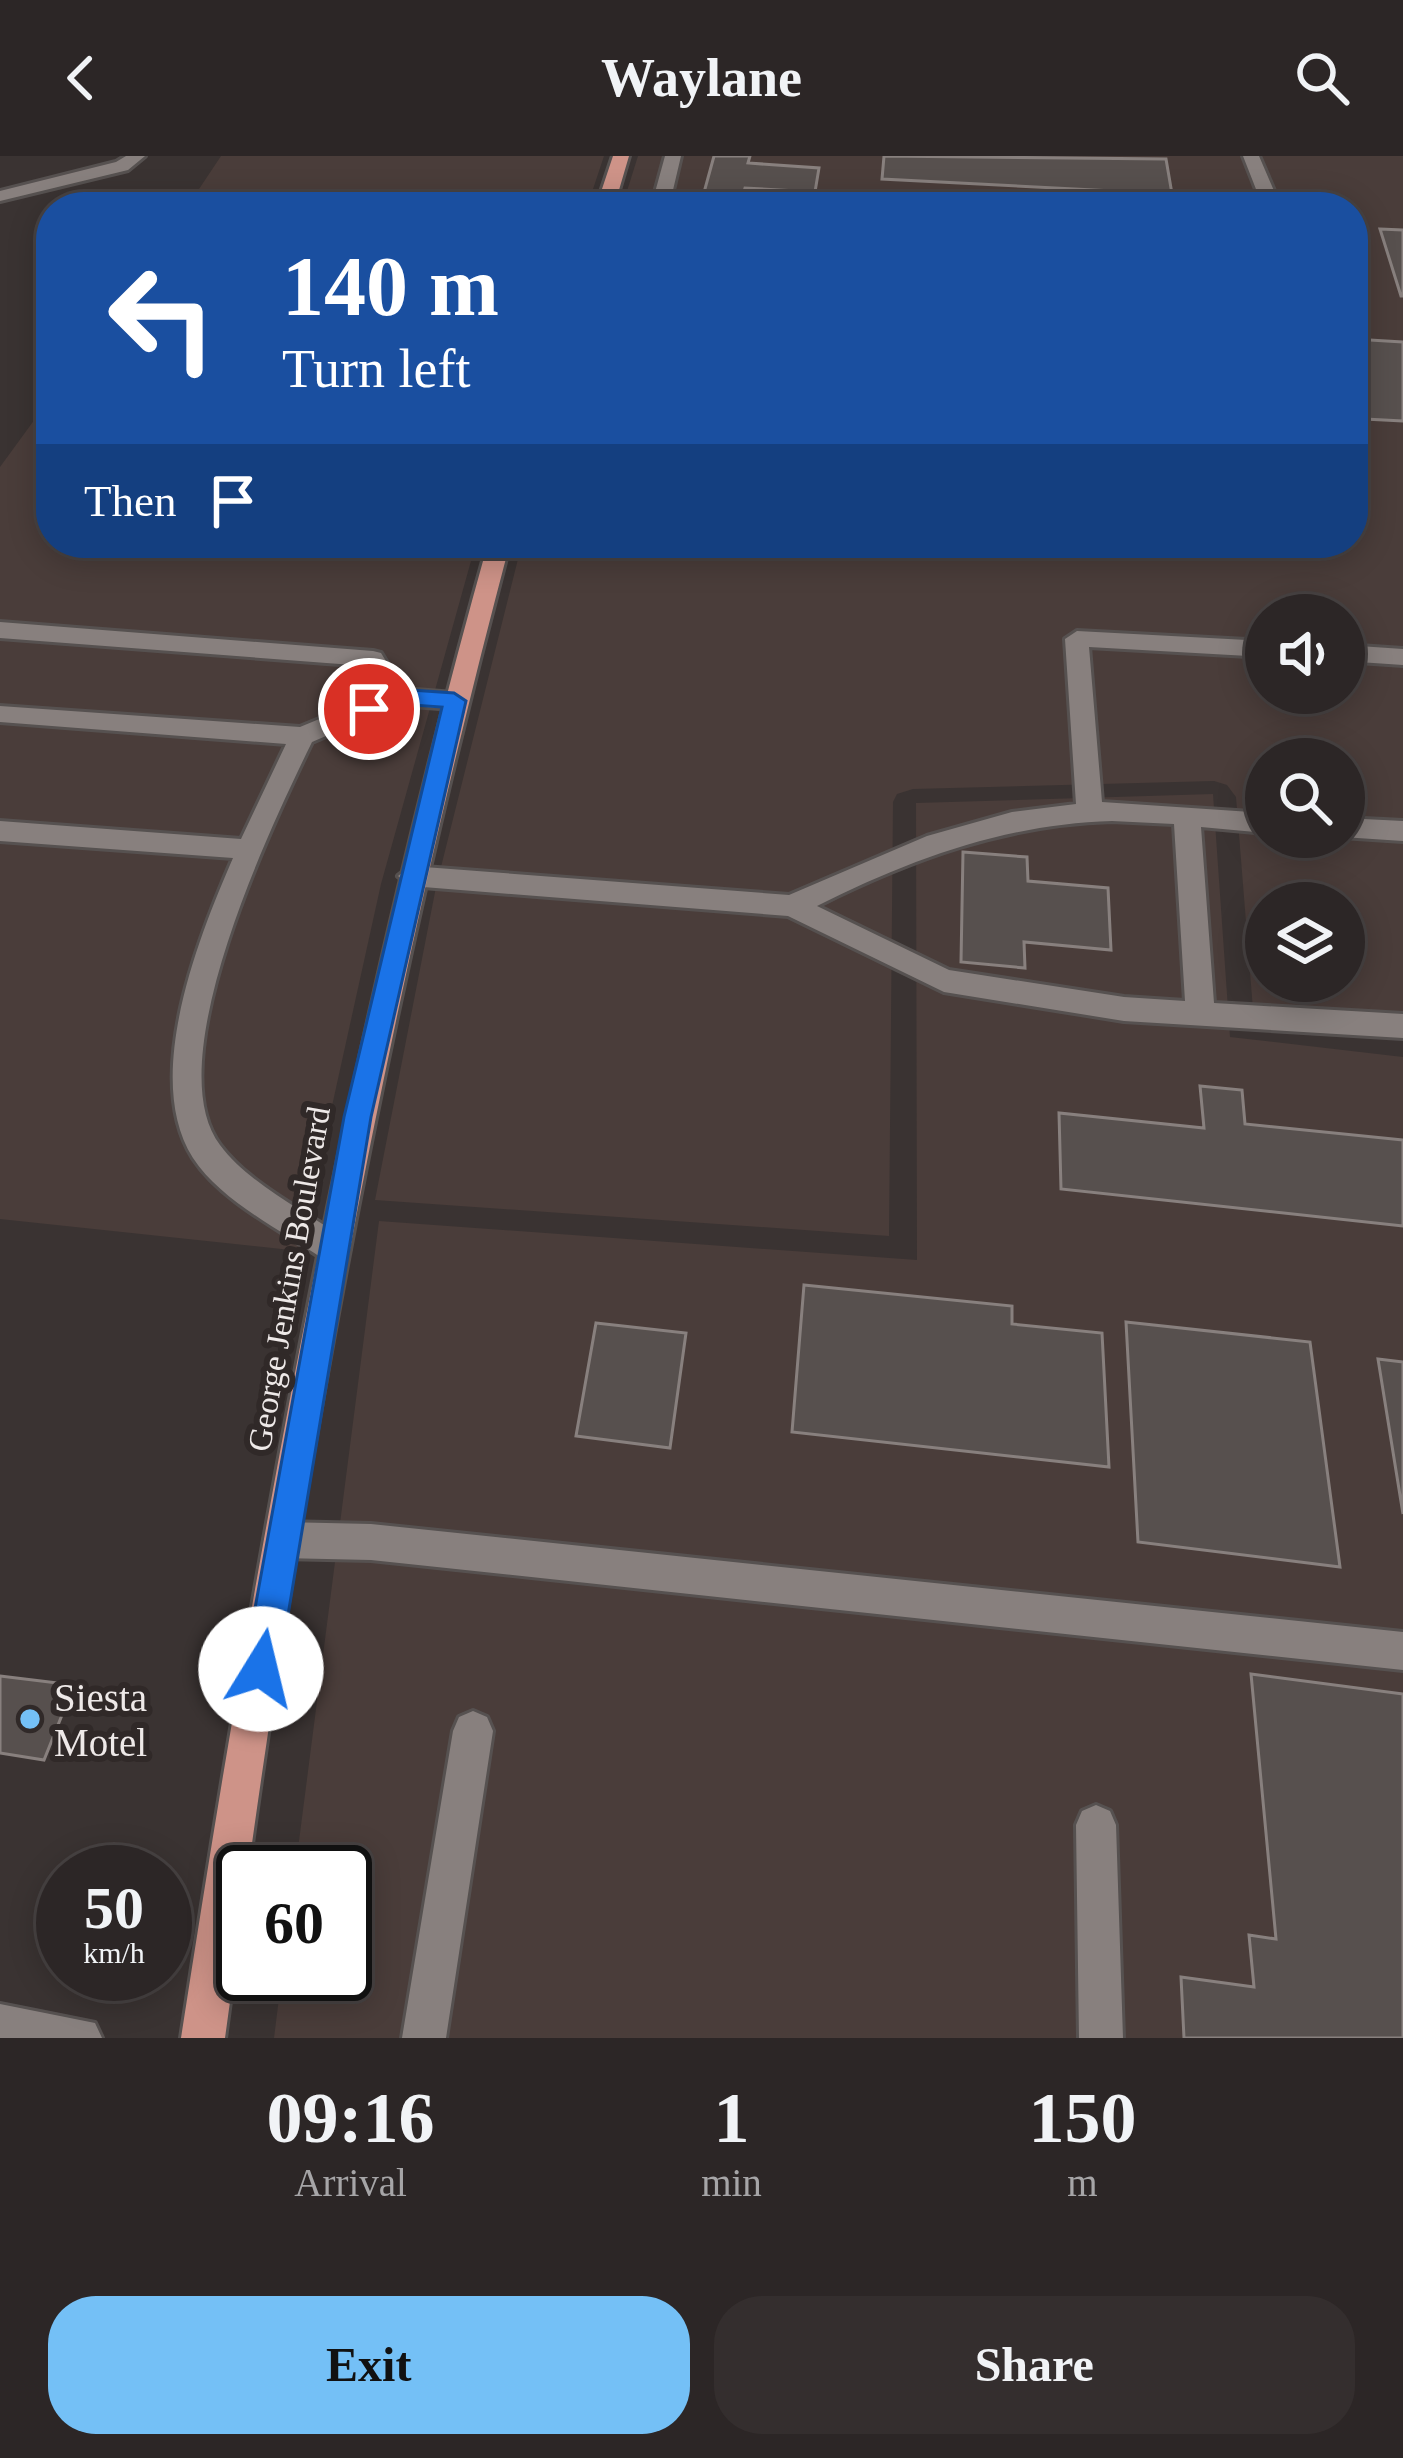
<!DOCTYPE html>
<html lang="en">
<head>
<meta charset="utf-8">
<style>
  body { margin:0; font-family:"Times New Roman",serif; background:#342e2e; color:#f1f3f6; height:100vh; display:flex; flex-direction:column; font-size:45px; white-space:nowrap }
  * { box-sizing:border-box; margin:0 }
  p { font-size:39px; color:#a6a5a7 }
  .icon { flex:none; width:66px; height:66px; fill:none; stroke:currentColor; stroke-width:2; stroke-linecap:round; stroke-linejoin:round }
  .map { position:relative; height:1882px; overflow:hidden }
  .panel { display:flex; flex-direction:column; background:#2c2626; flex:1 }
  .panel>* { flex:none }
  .top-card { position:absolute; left:36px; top:36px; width:1332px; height:366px; border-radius:48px; box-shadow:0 6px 30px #0003,0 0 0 3px #484343; background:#1a4fa0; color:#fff; overflow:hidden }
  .tools { position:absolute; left:1245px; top:438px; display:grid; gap:24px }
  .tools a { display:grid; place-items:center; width:120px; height:120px; border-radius:50%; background:#2c2626; box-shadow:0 6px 30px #0003,0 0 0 3px #484343; font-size:60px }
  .speed { position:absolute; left:36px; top:1689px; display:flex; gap:24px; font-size:60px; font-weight:700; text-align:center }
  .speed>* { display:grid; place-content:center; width:156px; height:156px; border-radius:50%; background:#2c2626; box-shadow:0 6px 30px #0003,0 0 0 3px #484343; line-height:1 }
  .speed small { font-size:30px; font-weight:400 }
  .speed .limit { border:6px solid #111; border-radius:18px; background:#fff; color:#111 }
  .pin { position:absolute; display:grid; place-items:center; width:102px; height:102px; color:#fff; margin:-51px; border:6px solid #fff; border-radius:50%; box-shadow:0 3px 12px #0007 }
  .me { position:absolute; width:132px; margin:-66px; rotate:9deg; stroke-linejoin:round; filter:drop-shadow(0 0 9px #0008) }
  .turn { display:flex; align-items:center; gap:42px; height:252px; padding:0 48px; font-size:54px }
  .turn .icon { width:156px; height:156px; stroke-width:2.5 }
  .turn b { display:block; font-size:84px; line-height:102px }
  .then { display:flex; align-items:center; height:114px; padding:0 48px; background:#0003; gap:24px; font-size:45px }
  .eta { display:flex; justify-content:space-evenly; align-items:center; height:204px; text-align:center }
  .eta b { font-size:72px; font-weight:800; line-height:84px }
  .cta { display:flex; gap:24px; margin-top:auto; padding:24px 48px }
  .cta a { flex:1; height:138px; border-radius:48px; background:#74c0f6; color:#111; font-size:48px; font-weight:800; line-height:138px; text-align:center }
  .cta a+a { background:#342e2e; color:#f1f3f6 }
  header { display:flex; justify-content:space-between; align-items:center; height:156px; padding:0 48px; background:#2c2626; font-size:54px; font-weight:800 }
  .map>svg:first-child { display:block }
  .built { fill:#4a3d3a; fill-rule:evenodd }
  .building { fill:#57504e; stroke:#88807e; stroke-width:3 }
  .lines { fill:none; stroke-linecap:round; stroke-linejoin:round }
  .minor-casing { stroke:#565150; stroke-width:6 }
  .major-casing { stroke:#565150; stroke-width:6 }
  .minor { fill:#88807e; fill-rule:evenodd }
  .major { fill:#ce9388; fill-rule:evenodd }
  .route { fill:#1a73e8; stroke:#114b97; stroke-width:3 }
  .poi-dot { fill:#74c0f6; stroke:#302928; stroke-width:4.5 }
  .labels { text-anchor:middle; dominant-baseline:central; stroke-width:12; stroke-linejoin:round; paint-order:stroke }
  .street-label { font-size:33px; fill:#eee9e8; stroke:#302928 }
  .near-poi-label { font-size:39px; fill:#eee9e8; stroke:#302928; text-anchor:start }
</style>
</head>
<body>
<header><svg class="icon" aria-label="back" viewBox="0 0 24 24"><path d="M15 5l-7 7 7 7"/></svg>Waylane<svg class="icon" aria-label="search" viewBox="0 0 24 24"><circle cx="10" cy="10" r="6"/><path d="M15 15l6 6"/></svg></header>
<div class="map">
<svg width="1403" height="1882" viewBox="0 0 1403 1882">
  <rect width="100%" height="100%" fill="#3a3332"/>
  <path class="built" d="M221 0H604L587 51H187Z
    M638 0H1403V883L1254 866 1236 641 1227 629 1214 625 913 633 897 638 893 646 889 1080 375 1044 436 731 522 387H1353V51H622ZM1266 459H1344V537H1266ZM1266 603H1344V681H1266ZM1266 747H1344V825H1266Z
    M51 241V387H476L381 728 300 1095 0 1063V311Z
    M1213 638 1230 881 1403 901V1882H274L282 1818H345V1716H295L379 1065 917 1104 916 647Z"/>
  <path class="building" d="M714 0H750L748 7 819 12 815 36 745 32 742 42 703 40Z
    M884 0 1166 3 1172 38 882 23Z
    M1380 73 1403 74V140H1401Z
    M1353 183 1403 186V265L1365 263 1353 218Z
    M1013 387H1188L1189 400Z
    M963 696 1027 701 1028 725 1108 732 1111 794 1024 786 1025 812 961 806Z
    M1200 930 1242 934 1245 968 1403 984V1070L1061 1033 1059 957 1204 972Z
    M804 1129 1012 1150V1168L1102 1177 1109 1311 792 1276Z
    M1126 1166 1310 1186 1340 1411 1138 1386Z
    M596 1167 686 1177 670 1292 576 1280Z
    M1378 1203 1403 1206V1358Z
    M1251 1518 1403 1538V1882H1184L1181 1821 1254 1831 1249 1779 1276 1783Z
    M0 1520 74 1529 44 1604 0 1597Z"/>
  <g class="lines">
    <g class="minor-casing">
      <path id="minor" d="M126 0H145L128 14 0 45V35L116 6Z
        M665 0H681L669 51H651Z
        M1243 0H1259L1281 51H1263Z
        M0 466 373 495 381 497 403 533 454 537 466 545 454 553 398 549 312 586C272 668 157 906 220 989 249 1028 305 1055 345 1083L350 1093 345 1103 334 1108 323 1103C281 1074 221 1045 193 1002 142 922 199 780 233 702L0 685V665L241 683 286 588 0 566V550L300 571 382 537 366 510 0 482Z
        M1077 475 1266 485V501L1089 491 1102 646 1266 657V677L1201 671 1214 847 1403 858V882L1124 865 944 836 788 760 411 730 398 720 411 710 789 739 927 680 1012 656 1076 648 1065 483ZM1112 665 1174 668 1185 845 1124 841 949 814 817 750C911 703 1006 668 1112 665Z
        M1344 489 1403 493V509L1344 505Z
        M1344 662 1403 665V685L1342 681Z
        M282 1366 371 1368 1403 1476V1514L371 1404 282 1402 269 1397 264 1384 269 1371Z
        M473 1555 487 1561 493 1575 446 1882H402L453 1575 459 1561Z
        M1096 1649 1110 1655 1116 1669 1123 1882H1079L1076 1669 1082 1655Z
        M0 1848 95 1867 102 1882H0Z"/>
    </g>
    <g class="major-casing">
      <path id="major" d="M613 0H629L614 51H596Z
        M488 387H510C394 824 310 1268 248 1716H243V1751L225 1882H181C259 1378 350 879 488 387Z"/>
    </g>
    <use href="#minor" class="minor"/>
    <use href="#major" class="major"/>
  </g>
  <path class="route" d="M396 533 454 537 466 545 371 961 279 1513 274 1526 261 1531 249 1526 244 1513 344 961 442 551 399 548 369 561 361 559V548Z"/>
  <circle class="poi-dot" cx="30" cy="1563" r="12"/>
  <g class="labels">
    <g class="street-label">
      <text transform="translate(289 1123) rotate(-80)">George Jenkins Boulevard</text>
    </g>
    <g class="near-poi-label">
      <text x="54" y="1541">Siesta<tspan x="54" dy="45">Motel</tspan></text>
    </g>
  </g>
</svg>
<div class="tools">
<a><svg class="icon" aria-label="sound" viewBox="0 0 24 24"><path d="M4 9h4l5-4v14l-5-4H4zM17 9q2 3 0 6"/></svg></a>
<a><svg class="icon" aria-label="search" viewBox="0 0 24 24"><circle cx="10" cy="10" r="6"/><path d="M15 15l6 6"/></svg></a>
<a><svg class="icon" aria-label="layers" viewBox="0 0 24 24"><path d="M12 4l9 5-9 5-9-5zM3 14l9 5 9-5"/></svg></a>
</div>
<div class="speed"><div>50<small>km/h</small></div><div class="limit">60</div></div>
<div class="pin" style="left:369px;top:553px;background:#d93025"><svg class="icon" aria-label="arrive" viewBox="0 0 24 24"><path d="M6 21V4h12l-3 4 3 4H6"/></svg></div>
<svg class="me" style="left:261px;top:1513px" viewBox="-20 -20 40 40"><circle r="19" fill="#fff"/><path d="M0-13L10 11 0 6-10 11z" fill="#1a73e8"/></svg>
<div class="top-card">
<div class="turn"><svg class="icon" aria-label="left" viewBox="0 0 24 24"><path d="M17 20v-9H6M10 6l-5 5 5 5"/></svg><div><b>140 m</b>Turn left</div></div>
<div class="then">Then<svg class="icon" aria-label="arrive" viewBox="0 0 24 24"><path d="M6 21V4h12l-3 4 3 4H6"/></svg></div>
</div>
</div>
<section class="panel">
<div class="eta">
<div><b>09:16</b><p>Arrival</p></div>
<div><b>1</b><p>min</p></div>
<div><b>150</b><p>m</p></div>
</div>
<div class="cta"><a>Exit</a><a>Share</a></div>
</section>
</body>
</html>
